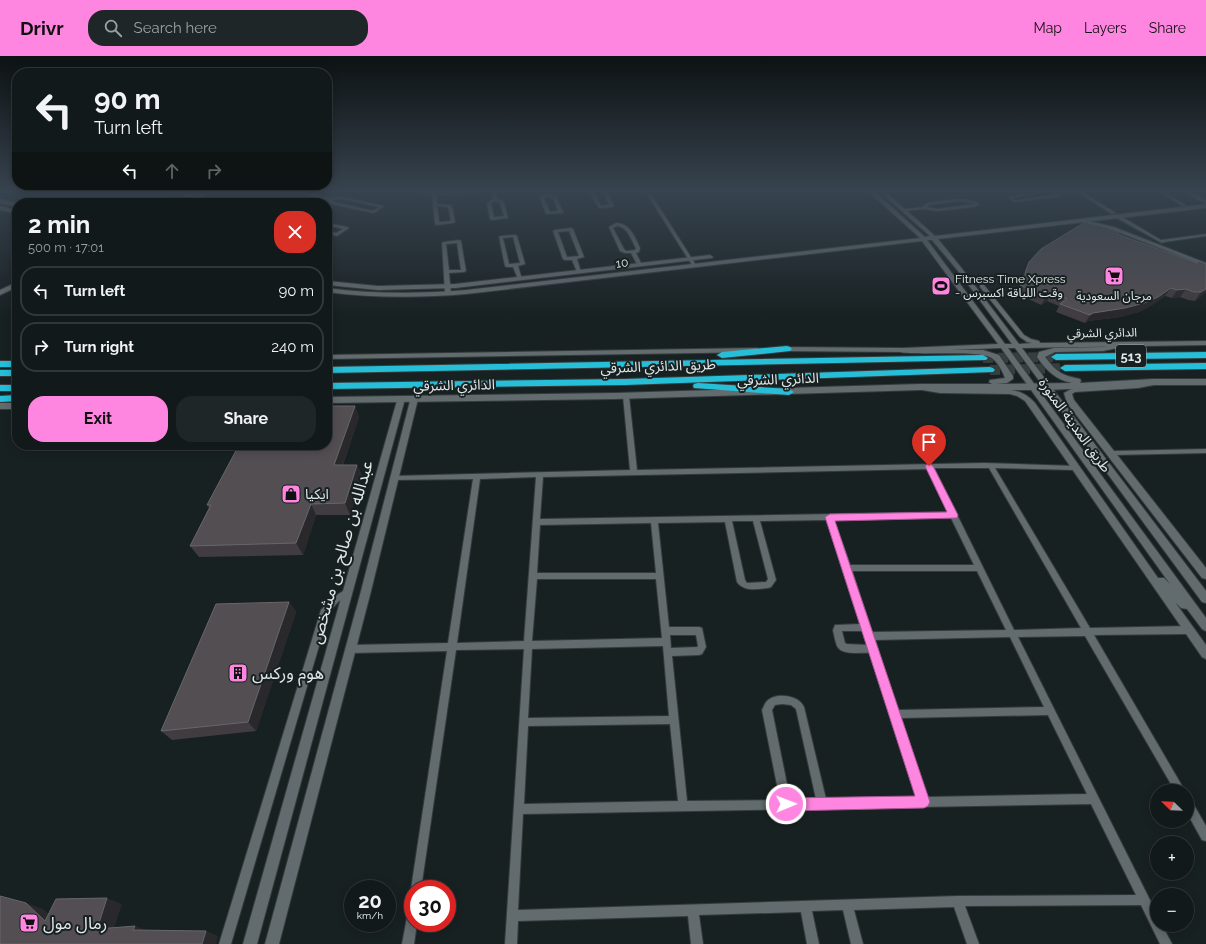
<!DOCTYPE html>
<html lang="en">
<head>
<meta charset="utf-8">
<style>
  body { margin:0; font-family:Raleway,"Noto Sans Arabic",sans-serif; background:#1f2627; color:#f1f3f6; height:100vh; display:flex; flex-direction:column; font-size:15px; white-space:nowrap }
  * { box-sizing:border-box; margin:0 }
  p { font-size:13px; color:#9ca0a2 }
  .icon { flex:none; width:22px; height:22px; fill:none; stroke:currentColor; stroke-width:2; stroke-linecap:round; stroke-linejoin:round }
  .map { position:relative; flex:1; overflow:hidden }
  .sheet { position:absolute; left:12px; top:142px; width:320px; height:252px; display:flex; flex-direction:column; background:#12191a; border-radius:16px; box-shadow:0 2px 10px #0003,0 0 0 1px #313839 }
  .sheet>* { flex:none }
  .top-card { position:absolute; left:12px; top:12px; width:320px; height:122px; border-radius:16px; box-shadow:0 2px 10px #0003,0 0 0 1px #313839; background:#12191a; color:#f1f3f6; overflow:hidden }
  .needle { width:26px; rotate:293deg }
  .fabs { position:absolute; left:1150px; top:728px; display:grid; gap:8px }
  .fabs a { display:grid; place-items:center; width:44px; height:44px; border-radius:50%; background:#12191a; box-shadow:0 2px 10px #0003,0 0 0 1px #313839; font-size:20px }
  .speed { position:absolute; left:344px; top:824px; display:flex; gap:8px; font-size:20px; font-weight:700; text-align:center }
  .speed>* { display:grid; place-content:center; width:52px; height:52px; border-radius:50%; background:#12191a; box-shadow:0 2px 10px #0003,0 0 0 1px #313839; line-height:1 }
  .speed small { font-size:10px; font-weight:400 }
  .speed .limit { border:6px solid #d22; background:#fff; color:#111 }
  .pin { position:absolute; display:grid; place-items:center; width:34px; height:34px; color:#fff; margin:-41px -17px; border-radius:50% 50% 50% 0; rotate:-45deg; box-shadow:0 0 4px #0007 }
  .pin .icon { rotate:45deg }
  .me { position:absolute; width:44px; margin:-22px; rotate:89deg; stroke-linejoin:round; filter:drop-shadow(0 0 3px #0008) }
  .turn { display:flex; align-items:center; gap:14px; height:84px; padding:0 16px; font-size:18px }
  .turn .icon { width:52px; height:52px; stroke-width:2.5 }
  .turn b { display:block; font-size:28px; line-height:34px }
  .lanes { display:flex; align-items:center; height:38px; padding:0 16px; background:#0003; justify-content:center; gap:20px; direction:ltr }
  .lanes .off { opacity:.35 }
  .round { display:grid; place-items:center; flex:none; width:42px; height:42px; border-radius:16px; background:#1f2627 }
  .headline { display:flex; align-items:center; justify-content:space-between; height:68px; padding:0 16px }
  h1 { font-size:24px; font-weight:700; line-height:30px }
  .cta { display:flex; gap:8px; margin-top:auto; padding:8px 16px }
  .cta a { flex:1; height:46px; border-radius:16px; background:#fe85e0; color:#111; font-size:16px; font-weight:700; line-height:46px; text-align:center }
  .cta a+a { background:#1f2627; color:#f1f3f6 }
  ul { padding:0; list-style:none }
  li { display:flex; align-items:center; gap:12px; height:50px; margin:0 8px 6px; padding:0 8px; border:2px solid #313839; border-radius:16px }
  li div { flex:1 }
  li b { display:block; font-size:15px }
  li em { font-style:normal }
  header { display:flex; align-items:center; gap:24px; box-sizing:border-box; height:56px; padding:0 20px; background:#fe85e0; color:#111 }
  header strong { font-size:19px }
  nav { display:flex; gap:22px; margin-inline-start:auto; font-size:14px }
  .search { width:280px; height:36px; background:#1f2627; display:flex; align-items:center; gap:10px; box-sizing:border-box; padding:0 14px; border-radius:16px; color:#9ca0a2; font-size:15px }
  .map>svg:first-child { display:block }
  .green { fill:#0c363d }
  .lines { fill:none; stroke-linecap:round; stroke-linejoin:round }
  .motorway-tunnel { stroke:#363f40; stroke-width:10; stroke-dasharray:10 5; stroke-linecap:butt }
  .minor-casing { stroke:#353b3c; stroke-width:2 }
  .tertiary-casing { stroke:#353b3c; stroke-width:2 }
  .secondary-casing { stroke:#353b3c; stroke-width:2 }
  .motorway-casing { stroke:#353b3c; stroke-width:2 }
  .minor { fill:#626b6e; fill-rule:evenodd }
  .tertiary { fill:#626b6e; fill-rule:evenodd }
  .secondary { fill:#626b6e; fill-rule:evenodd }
  .motorway { fill:#26bfd7; fill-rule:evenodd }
  .wall { fill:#413c40 }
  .shaded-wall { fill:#29292c }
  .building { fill:#524e52; stroke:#696669 }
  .route { fill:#fe85e0; stroke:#a55692 }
  .labels { text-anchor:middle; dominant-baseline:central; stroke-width:4; stroke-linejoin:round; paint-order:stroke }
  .far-street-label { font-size:12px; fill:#e2e7e8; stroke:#182122 }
  .far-poi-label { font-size:12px; fill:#e2e7e8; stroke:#182122; text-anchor:start }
  .shield { fill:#182122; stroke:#a5acad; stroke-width:1 }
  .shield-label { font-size:13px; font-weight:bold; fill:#e2e7e8 }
  .street-label { font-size:14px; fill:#e2e7e8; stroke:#182122 }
  .poi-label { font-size:14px; fill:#e2e7e8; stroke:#182122; text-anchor:start }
  .near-street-label { font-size:17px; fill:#e2e7e8; stroke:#182122 }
  .near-poi-label { font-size:17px; fill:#e2e7e8; stroke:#182122; text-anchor:start }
</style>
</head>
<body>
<header>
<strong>Drivr</strong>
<div class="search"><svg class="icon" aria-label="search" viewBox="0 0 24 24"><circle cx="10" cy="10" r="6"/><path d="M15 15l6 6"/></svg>Search here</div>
<nav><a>Map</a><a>Layers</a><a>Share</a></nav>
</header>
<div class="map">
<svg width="1206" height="888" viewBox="0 0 1206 888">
  <rect width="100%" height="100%" fill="#182122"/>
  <path class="green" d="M0 135H182L158 147H37L0 138Z"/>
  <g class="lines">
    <path class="motorway-tunnel" d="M983 302 1056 301
      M990 314 1065 312"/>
    <g class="minor-casing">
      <path id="minor" d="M272 135H297L313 138 319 135H324L318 139 330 142 342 141 384 150 374 157 331 148 328 144 315 141 305 147H300L310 140 296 137 286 138ZM342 143 379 151 373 155 334 146 333 144Z
        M408 135 448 137 484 135 482 136 448 139 436 138 437 148 450 149 452 150 455 166 453 167 437 169 435 168 432 138 410 136ZM437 150 448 151 451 165 439 166Z
        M491 135H495L497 142 504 146 508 162 492 164 490 163 487 147 493 143ZM495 145 500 147 504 160 494 161 491 147Z
        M591 135H595L594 137 601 150 609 149 603 135H607L614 150 612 151 599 152 590 137Z
        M645 135H649L696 209V210L692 209Z
        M1036 135H1081L1116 157 1112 158 1077 136 1061 138 1060 140 1057 141 1014 146 1007 141ZM1043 136 1057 138 1019 144H1015L1012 142Z
        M1157 135H1162L1186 149 1183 150Z
        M544 137 556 140 563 156V157L546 158 540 142ZM546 140 553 142 558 155 550 156 544 142Z
        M954 143C963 143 971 143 979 148L975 151 937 155 925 153 905 155 903 154 905 153 923 151 924 149 928 147ZM961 145 967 146 974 148 937 153 927 151 929 149Z
        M221 144 232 146 233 147H215Z
        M1115 159H1119L1161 184 1206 178V180L1164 186 1162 187 1115 161Z
        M1080 163 1114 171 1206 207V210L1110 173 1080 165Z
        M327 167 347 171 349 172 337 180 327 177V175L336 177 343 173 327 169Z
        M616 167C630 167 635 181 640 192L639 196 636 197 642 209V210H638L631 197H625L620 195 609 171ZM617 170C628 171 631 184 636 192L635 194 626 195 624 193 613 172Z
        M571 172 573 173 584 201 577 203 581 216 579 217 577 216 572 204H565L563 203 553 175 555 174ZM569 175 579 200 567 201 558 176Z
        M515 179 517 180 525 208 518 210 522 223 520 224 518 223 513 211H507L505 210 499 181 501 180ZM513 181 520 207 509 208 503 182Z
        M459 184 461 185 466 215 464 216 449 217 451 237 448 239 445 237 442 187 444 186ZM457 187 461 214H449L446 188Z
        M626 338 629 340 637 414 984 407 1076 410 1077 412 1074 414 995 412 1090 572 1189 570 1192 571 1193 574 1192 577 1189 578 1094 579 1185 735H1175L1085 580 1018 581 1157 858V869H1162L1172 888H1160L1141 849 965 850 979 888H967L954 851 854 854 863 888H851L843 854 812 855 819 888H807L801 856 699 859 703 888H691L688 860 518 865 517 888H505L524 593 456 594 421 833H413L412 837 411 833 447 595 350 597 347 596 346 593 347 590 350 589 448 587 473 423 394 424 391 422 394 420 630 414 623 340ZM934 412H989L1081 572 1014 574ZM927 413 948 456 540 463 543 421ZM536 421 524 585 457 587 480 423ZM951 462 974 509H850L834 464ZM827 464 861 568 835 569 833 574C834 579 835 585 837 590 842 600 861 596 871 597L917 741 826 743 804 651C799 639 776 636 767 645 764 648 764 651 762 654L780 744 687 745 672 600 699 599 702 598 706 591 702 572 699 571H669L658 467 725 466 737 526C744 536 757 533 768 532L771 531 776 524 760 465ZM732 465H753L768 523 766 526 747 527 745 524ZM651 467 656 517H537L540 469ZM852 515H977L1006 574 872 576ZM537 523H656L662 582 532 585ZM842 575H863L868 589 847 588 845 587ZM670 579H696L698 590 697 591 671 592ZM1010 581 1044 651 898 654 875 584ZM663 590 669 660 528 662 532 593ZM782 648 791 649 796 653 816 743H790L772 654 775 649ZM1048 659 1087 738 927 741 901 662ZM670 668 678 745 524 748 528 670ZM1091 748 1136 839 958 840 518 854 523 758Z
        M1206 393V397L1113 399 1110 397 1113 395Z
        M348 532 351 533 352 535 351 537 338 546 329 556 231 888H219L321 554 332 542Z
        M1187 743 1191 744 1206 770V785L1202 784 1187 757Z
        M413 851V867H417L414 888H402L408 856 409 852Z"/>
    </g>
    <g class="tertiary-casing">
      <path id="tertiary" d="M193 135H200L178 147H171Z
        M204 135H211L195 144 190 143Z
        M868 135H874L925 181 930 180 879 135H885L935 180 1206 148V152L938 183 963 214 1019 288 1032 287 1027 286 1020 281 980 231V229H984L1024 279 1031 283 1039 285 1040 287 1206 285V289L1022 292 1206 535V547L1202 546 1015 292H1008L1206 562V575L1202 573 1187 553 1181 552 1175 546 1206 589V603L1202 601 1025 345 1017 340 1010 338 940 337 922 334 921 332 925 330 940 333 1010 334C1021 335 1028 339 1035 347L1158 522H1164L1170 528 1001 292 903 296 780 295 776 293 780 291 903 292 998 288 922 185 466 238C419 242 373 242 327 236V232C373 238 419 238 466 234L920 182ZM927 184H932L959 216 1012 288H1005Z
        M1182 135H1189L1206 144V148Z
        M0 143 17 147V151L0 147Z
        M0 150 17 154V158L0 154Z
        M710 199 713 201 712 202 455 232 378 234 327 229V225L378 230 455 228Z
        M17 226V231L0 239V234Z
        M757 292 761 294 760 296 327 303V299Z
        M1151 325H1154V329L1138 332 1075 336 1072 338 1074 344 1206 512V523L1202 522 1067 347 1064 337 1073 332 1138 328Z
        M398 341H404L405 343 257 888H243Z
        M411 341H417L418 343 371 535 279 888H265L361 535Z"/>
    </g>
    <g class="secondary-casing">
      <path id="secondary" d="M1124 286 1128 288 1127 290 1103 295 1055 296 1045 301C1058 317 1061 319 1080 323L1081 325 1080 327 1153 323H1206V329H1153L1048 334H921L615 343 327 347V341L615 337 921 328H992L989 326 990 324 1005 322C1003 316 998 307 993 303 982 293 920 300 900 296L899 294 903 292 926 294H983L999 299 1013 320V323L1007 327 996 328 1072 327C1056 324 1046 314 1037 301L1039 296 1054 292 1103 291Z
        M0 347H17V353H0Z"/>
    </g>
    <g class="motorway-casing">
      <path id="motorway" d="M787 290 790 291 792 293 790 295 722 302 717 299 722 296Z
        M1206 296V302L1056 304 1051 301 1056 298Z
        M983 299 988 302 986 304 327 317V311Z
        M0 305H17V311H0Z
        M1206 307V313L1065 315 1060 312 1065 309Z
        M990 311 993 312 995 314 993 316 625 329 327 333V327L625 323Z
        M0 314H17V320H0Z
        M698 327 789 333 794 336 789 339 694 332 693 330 694 328Z
        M0 329H17V335H0Z
        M17 339V345L0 346V340Z"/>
    </g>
    <use href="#minor" class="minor"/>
    <use href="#tertiary" class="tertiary"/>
    <use href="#secondary" class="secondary"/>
    <use href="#motorway" class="motorway"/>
  </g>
  <path class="wall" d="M1096 170 1118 178 1206 236 1195 245 1188 244 1180 241 1172 242 1165 240 1152 249 1139 256 1120 261 1088 265 1085 267 1056 256 1059 250 1047 245 1041 249 1016 237 1021 229 1022 222 1029 206Z
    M355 350 359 361 343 409H357L362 420 350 459H316L303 499 199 501 190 490 209 452 207 449Z
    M289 546 296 556 256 675 172 684 161 675Z"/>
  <path class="shaded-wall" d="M1171 232 1165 240 1152 249 1139 256 1120 261 1088 265 1085 267 1090 259 1093 257Z
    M1186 233 1180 241 1172 242 1177 234Z
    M1206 233V236L1195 245 1201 236Z
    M1052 237 1047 245 1041 249 1046 241Z
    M355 350 359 361 339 420 334 409Z
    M357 409 362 420 350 459 345 447Z
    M311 448 316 459 303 499 296 487Z
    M289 546 296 556 256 675 248 666Z
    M107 842 122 848 112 878 97 873Z
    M26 847 43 853 62 870 45 865Z
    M135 870 149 875 133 874Z
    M206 875 218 880 216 888H202Z"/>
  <path class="building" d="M1085 166 1096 170 1098 169 1119 176 1117 178 1197 207 1199 205 1206 208V233L1201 236H1194L1186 233 1177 234 1171 232 1158 241 1144 247 1125 252 1093 257 1090 259 1060 248 1067 243 1052 237 1046 241 1020 229 1024 227 1026 214 1029 206 1041 193Z
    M327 350H355L334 409H357L345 447 311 448 296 487 190 490 211 449H207L239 389H327Z
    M289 546 248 666 161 675 216 548Z
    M0 840 26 847 45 865 56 843 107 842 97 873 135 870 133 874 206 875 202 888H0Z"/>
  <linearGradient id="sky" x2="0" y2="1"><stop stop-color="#0d1213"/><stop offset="0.52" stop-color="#37434f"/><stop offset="1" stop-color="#37434f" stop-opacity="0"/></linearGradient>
  <rect width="1206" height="259" fill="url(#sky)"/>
  <path class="route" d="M929 407 933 410 958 459 957 462 835 465 930 746 928 750 924 752 786 755 781 753 779 748 781 744 786 742 915 740 825 461 830 458 947 456 925 410Z"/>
  <defs>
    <g id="supermarket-square" transform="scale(1)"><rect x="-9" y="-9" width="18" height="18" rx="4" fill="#fe85e0" stroke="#182122"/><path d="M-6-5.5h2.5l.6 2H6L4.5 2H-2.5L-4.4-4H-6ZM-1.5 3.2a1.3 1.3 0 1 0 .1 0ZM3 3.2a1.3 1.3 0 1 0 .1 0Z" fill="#111"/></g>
    <g id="stadium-square" transform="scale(1)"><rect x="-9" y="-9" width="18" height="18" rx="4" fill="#fe85e0" stroke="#182122"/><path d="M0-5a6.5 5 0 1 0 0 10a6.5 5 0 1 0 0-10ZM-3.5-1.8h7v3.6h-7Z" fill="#111"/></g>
    <g id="shop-square" transform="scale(1)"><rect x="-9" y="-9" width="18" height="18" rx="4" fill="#fe85e0" stroke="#182122"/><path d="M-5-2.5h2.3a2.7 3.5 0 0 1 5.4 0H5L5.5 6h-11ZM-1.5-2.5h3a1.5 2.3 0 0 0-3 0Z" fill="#111"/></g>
    <g id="building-square" transform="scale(1)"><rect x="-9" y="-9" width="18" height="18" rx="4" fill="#fe85e0" stroke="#182122"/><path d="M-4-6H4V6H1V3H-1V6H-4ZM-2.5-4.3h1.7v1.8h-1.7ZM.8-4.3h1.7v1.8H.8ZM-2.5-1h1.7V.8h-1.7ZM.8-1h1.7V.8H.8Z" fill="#111"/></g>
  </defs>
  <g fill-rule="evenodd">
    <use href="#supermarket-square" x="1114" y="220"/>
    <use href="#stadium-square" x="941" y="230"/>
    <use href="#shop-square" x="291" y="438"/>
    <use href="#building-square" x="238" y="617"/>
    <use href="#supermarket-square" x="29" y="867"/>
  </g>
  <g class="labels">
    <g class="far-street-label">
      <text transform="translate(622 207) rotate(-7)">10</text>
      <text transform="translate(1102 277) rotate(-1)">الدائري الشرقي</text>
    </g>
    <g class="far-poi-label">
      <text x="955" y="223">Fitness Time Xpress<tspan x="955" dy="14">- وقت اللياقة اكسبرس</tspan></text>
      <text x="1114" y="240" text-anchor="middle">مرجان السعودية</text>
    </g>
    <rect class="shield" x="1116" y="289" width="30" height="22" rx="3"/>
    <g class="shield-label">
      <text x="1131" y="300">513</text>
    </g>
    <g class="street-label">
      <text transform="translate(658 310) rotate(-2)">طريق الدائري الشرقي</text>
      <text transform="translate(778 323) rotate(-2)">الدائري الشرقي</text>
      <text transform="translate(454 329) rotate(-1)">الدائري الشرقي</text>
      <text transform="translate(1075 369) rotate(54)">طريق المدينة المنورة</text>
    </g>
    <g class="poi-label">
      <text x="305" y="438">ايكيا</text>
    </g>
    <g class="near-street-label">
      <text transform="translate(341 496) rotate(-74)">عبدالله بن صالح بن مشخص</text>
    </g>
    <g class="near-poi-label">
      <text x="252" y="617">هوم وركس</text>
      <text x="43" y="867">رمال مول</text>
    </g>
  </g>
</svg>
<div class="fabs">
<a><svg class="needle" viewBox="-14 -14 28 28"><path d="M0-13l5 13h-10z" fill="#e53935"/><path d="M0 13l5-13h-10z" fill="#9ca0a2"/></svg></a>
<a>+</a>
<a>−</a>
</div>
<div class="speed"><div>20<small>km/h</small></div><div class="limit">30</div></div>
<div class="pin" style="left:929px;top:410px;background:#d93025"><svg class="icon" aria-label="arrive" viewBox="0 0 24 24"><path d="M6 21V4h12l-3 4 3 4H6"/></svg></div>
<svg class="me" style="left:786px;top:748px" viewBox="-20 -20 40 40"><circle r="17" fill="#fe85e0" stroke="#fff" stroke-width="3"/><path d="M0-11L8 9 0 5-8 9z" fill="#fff"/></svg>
<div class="top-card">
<div class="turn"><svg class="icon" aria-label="left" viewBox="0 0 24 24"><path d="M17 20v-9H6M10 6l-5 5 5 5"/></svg><div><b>90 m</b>Turn left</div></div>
<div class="lanes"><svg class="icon" aria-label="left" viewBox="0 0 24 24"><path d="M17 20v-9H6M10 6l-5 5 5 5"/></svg><svg class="icon off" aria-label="ahead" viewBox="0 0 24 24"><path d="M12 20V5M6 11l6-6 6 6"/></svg><svg class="icon off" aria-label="right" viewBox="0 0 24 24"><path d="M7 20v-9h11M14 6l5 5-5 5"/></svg></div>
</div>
<section class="sheet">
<div class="headline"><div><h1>2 min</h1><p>500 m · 17:01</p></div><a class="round" style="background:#d93025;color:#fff"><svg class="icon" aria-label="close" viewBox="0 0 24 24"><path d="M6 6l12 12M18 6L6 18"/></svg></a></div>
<ul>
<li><svg class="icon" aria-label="left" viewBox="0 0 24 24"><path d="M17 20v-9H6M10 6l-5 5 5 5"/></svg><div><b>Turn left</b></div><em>90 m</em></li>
<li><svg class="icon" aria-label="right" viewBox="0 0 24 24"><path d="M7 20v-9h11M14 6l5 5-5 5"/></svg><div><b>Turn right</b></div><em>240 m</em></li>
</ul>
<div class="cta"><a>Exit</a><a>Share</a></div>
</section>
</div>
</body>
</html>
